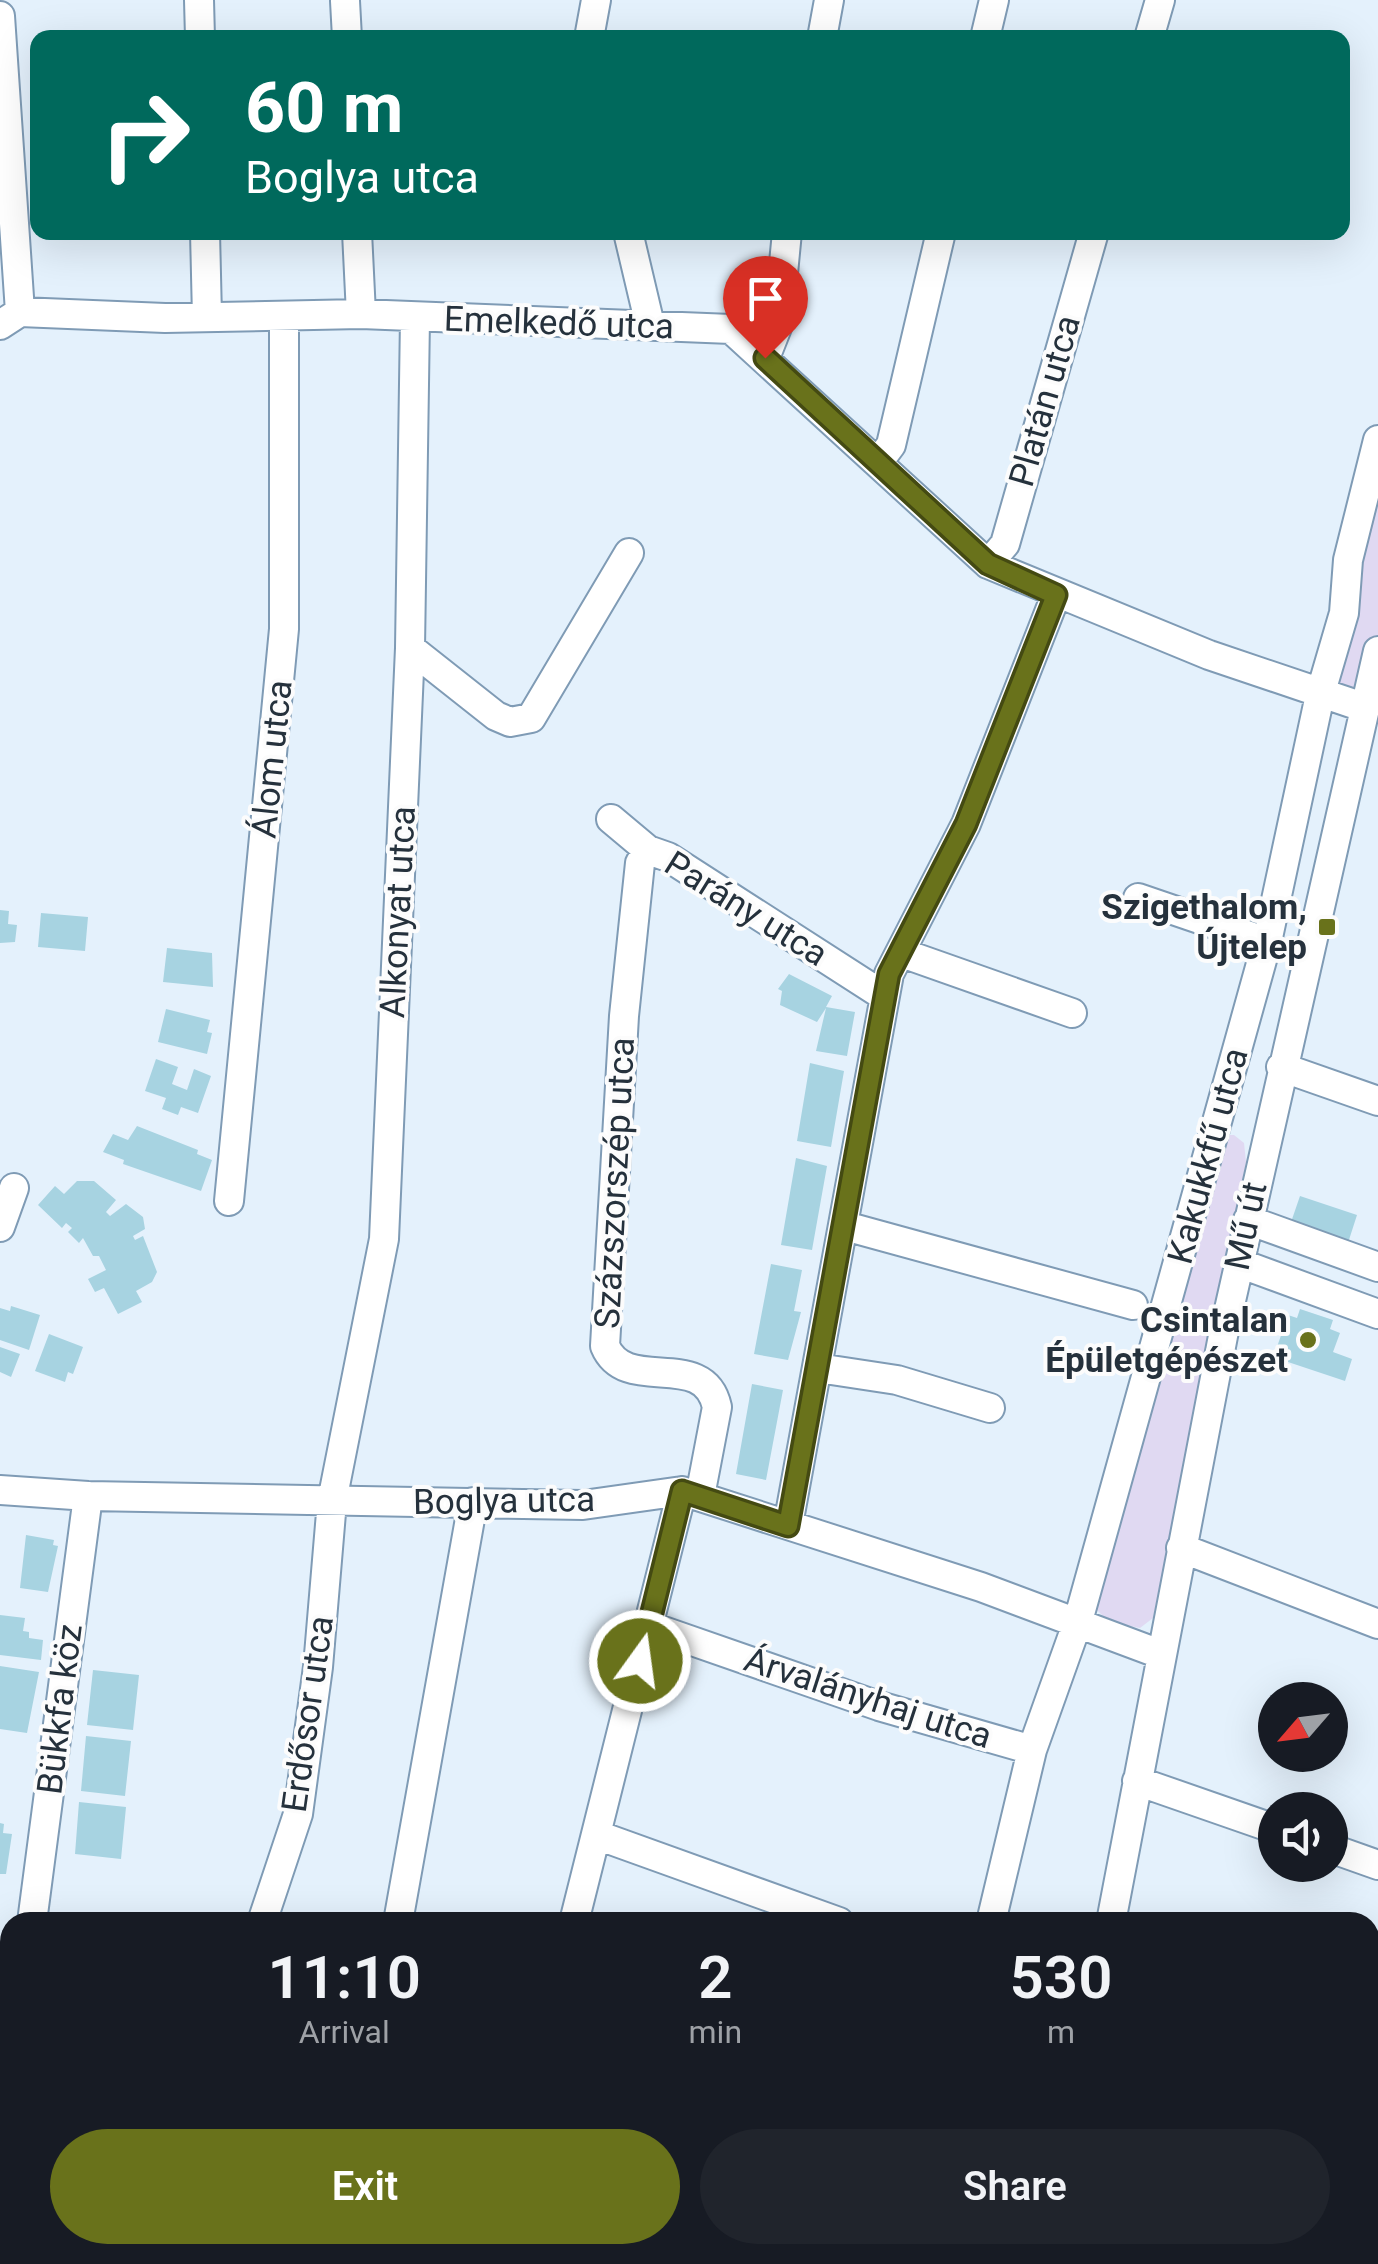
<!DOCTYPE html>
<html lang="en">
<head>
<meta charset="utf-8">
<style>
  body { margin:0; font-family:Roboto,sans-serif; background:#20242c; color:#f1f3f6; height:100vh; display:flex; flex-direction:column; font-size:38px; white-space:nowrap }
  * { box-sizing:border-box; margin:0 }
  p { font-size:32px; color:#9ea1a6 }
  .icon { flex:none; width:55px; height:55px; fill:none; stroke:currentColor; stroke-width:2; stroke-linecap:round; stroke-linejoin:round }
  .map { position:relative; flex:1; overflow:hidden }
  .sheet { position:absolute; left:0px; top:1912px; width:1380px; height:352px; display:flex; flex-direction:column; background:#171b24; border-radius:30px 30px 0 0; box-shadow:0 10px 40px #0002 }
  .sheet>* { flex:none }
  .top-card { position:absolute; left:30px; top:30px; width:1320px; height:210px; border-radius:20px; box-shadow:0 10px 40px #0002; background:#00695c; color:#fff; overflow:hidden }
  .needle { width:65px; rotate:242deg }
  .buttons { position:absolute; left:1258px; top:1682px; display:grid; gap:20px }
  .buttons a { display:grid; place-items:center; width:90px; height:90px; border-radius:50%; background:#171b24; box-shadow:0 10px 40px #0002; font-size:50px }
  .pin { position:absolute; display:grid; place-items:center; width:85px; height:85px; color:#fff; margin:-102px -42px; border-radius:50% 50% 50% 0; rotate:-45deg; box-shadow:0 0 10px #0007 }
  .pin .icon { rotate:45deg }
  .me { position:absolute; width:110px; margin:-55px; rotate:14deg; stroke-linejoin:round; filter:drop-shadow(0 0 8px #0008) }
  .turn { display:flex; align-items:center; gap:35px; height:210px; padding:0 50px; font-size:45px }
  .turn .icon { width:130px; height:130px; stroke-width:2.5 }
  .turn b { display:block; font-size:70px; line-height:85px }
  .eta { display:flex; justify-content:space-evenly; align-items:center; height:170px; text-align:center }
  .eta b { font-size:60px; font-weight:600; line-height:70px }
  .button { display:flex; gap:20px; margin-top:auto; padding:20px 50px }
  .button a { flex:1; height:115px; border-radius:60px; background:#69721b; color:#fff; font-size:40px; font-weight:600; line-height:115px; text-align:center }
  .button a+a { background:#20242c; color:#f1f3f6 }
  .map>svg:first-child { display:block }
  .green { fill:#e0d9f2 }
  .building { fill:#a7d3e1 }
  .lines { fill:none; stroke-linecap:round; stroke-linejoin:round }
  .minor-casing { stroke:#7f9bb5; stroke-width:32 }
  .minor { stroke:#fff; stroke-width:28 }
  .route-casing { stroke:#444a12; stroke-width:25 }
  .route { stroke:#69721b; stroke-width:18 }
  .poi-dot { fill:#69721b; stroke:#fcfcfc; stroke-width:4 }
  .labels { text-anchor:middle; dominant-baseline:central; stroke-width:8; stroke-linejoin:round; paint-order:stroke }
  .street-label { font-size:35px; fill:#25313c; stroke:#fcfcfc }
  .poi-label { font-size:35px; font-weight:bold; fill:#25313c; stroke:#fcfcfc; text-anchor:end }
</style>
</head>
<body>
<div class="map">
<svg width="1378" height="2264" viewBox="0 0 1378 2264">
  <rect width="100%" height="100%" fill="#e4f1fc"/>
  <path class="green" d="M1378 440V651L1363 707 1320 695Z
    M1224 1135H1234L1244 1143 1246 1162 1153 1618 1140 1628 1108 1621 1097 1610 1113 1526Z"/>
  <path class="building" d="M0 910 9 911 8 924 17 925 15 942 0 943Z
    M41 913 88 917 85 951 38 947Z
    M167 948 212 953 213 987 163 982Z
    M789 974 832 996 826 1007 855 1012 847 1056 816 1051 826 1008 817 1022 780 1005 782 991 778 989Z
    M166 1009 210 1020 207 1032 212 1033 207 1054 158 1042Z
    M156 1059 178 1067 172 1084 187 1090 194 1069 211 1076 198 1113 181 1107 178 1115 162 1109 166 1098 145 1091Z
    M810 1063 844 1071 831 1147 797 1141Z
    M137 1126 198 1150 197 1154 212 1160 201 1191 123 1164 124 1160 103 1152 113 1134 128 1140Z
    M796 1158 827 1166 812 1250 781 1245Z
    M77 1181H94L116 1200 106 1212 110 1216 126 1204 143 1217 145 1229 133 1236 135 1240 143 1236 157 1272 152 1282 136 1291 142 1302 118 1314 104 1288 95 1292 88 1279 106 1270 99 1256H93L83 1238 79 1243 68 1232 72 1228 66 1223 62 1228 38 1205 55 1186 64 1194Z
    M1300 1196 1357 1215 1347 1246 1289 1228Z
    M771 1264 802 1270 794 1311 801 1312 788 1360 754 1354Z
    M11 1306 40 1315 29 1350 0 1340V1308L10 1311Z
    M1300 1309 1333 1320 1330 1329 1340 1333 1333 1352 1352 1359 1345 1381 1282 1360 1286 1349 1277 1347 1288 1315 1297 1318Z
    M49 1334 83 1347 73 1374 68 1372 65 1382 35 1371Z
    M0 1347 20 1354 11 1377 0 1372Z
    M752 1384 783 1390 766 1480 736 1474Z
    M26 1535 54 1540 53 1545 58 1546 48 1592 20 1588Z
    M0 1615 25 1618 23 1631 29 1632V1638L43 1640 41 1660 0 1655Z
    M0 1666 39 1672 27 1733 0 1729Z
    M93 1670 139 1675 133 1730 87 1725Z
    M86 1736 131 1741 125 1796 81 1791Z
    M79 1802 126 1807 121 1859 75 1854Z
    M0 1823 4 1824 3 1833 12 1834 6 1874H0Z
    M0 2086H10V2112L0 2111Z"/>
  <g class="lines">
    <g class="minor-casing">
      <path id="minor" d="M199 0 200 38
        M345 1 347 38
        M0 16 20 312
        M589 38 596 0
        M822 38 829 0
        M985 38 994 0
        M1149 38 1160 0
        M205 232 207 317
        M357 232 361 314
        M628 232 650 325
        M0 325 20 312 165 318 361 314 731 329 988 564 1209 655 1363 707
        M765 358 778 325 787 232
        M879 461 891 445 941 232
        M988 564 1005 544 1094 232
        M410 648 496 716 510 722 531 718 629 553
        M611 819 648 850 668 857 884 996
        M648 850 640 863 624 1016 605 1346C626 1396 704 1347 717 1407L700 1496
        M1138 898 1267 942
        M902 953 1072 1013
        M1281 1067 1378 1101
        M229 1201 284 629V317
        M1248 1220 1378 1267
        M845 1226 1133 1305
        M0 1227 14 1188
        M1239 1263 1378 1314
        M818 1368 897 1380 990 1408
        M0 1490 88 1496 583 1505 682 1491 981 1587 1160 1654
        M788 1525 889 974 966 824 1056 595
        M1181 1548 1378 1624
        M649 1626 879 1706 1032 1750
        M1137 1781 1275 1829
        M597 1835 839 1922
        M1330 1848 1378 1865
        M32 1922 88 1496
        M262 1922 298 1814 318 1667 332 1501 384 1239 410 648 415 318
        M398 1922 473 1502
        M574 1922 682 1491
        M991 1922 1032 1750 1078 1621 1267 942 1320 695 1344 613 1348 560 1378 440
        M1111 1922 1223 1336 1378 651
        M851 2255 869 2261
        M1139 2255 1170 2264
        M154 2256 187 2264
        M1049 2264 1051 2255"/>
    </g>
    <use href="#minor" class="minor"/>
  </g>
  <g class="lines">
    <g class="route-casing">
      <path id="route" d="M640 1661 682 1491 788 1526 889 974 966 824 1056 595 988 564 765 358"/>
    </g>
    <use href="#route" class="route"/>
  </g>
  <g class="poi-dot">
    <rect x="1317" y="917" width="20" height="20" rx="5"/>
    <circle cx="1308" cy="1340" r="10"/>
  </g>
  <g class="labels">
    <g class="street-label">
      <text transform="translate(559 323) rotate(2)">Emelkedő utca</text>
      <text transform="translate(1045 401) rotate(-74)">Platán utca</text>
      <text transform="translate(272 759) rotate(-84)">Álom utca</text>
      <text transform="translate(746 909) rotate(32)">Parány utca</text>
      <text transform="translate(398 912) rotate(-87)">Alkonyat utca</text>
      <text transform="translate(1208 1156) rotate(-75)">Kakukkfű utca</text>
      <text transform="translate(615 1183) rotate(-87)">Százszorszép utca</text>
      <text transform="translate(1246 1226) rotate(-78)">Mű út</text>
      <text transform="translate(504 1501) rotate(-1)">Boglya utca</text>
      <text transform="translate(868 1698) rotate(18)">Árvalányhaj utca</text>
      <text transform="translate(60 1709) rotate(-83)">Bükkfa köz</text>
      <text transform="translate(308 1714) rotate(-82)">Erdősor utca</text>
    </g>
    <g class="poi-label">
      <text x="1307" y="907">Szigethalom,<tspan x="1307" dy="40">Újtelep</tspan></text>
      <text x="1288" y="1320">Csintalan<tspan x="1288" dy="40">Épületgépészet</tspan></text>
    </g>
  </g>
</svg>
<div class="buttons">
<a><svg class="needle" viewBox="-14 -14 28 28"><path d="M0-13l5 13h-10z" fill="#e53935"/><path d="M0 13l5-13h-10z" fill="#9ea1a6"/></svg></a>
<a><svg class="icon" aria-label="sound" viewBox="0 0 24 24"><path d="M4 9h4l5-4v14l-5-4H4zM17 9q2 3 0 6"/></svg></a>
</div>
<div class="pin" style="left:765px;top:358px;background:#d93025"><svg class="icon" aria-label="arrive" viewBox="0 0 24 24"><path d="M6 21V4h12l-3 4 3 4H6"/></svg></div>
<svg class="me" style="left:640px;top:1661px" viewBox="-20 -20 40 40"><circle r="17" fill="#69721b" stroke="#fff" stroke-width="3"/><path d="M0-11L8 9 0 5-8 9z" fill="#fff"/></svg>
<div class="top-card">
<div class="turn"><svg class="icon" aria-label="right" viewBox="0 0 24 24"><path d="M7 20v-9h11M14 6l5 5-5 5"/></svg><div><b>60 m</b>Boglya utca</div></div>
</div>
<section class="sheet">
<div class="eta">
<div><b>11:10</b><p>Arrival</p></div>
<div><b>2</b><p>min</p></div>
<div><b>530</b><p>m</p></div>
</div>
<div class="button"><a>Exit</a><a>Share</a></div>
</section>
</div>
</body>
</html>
